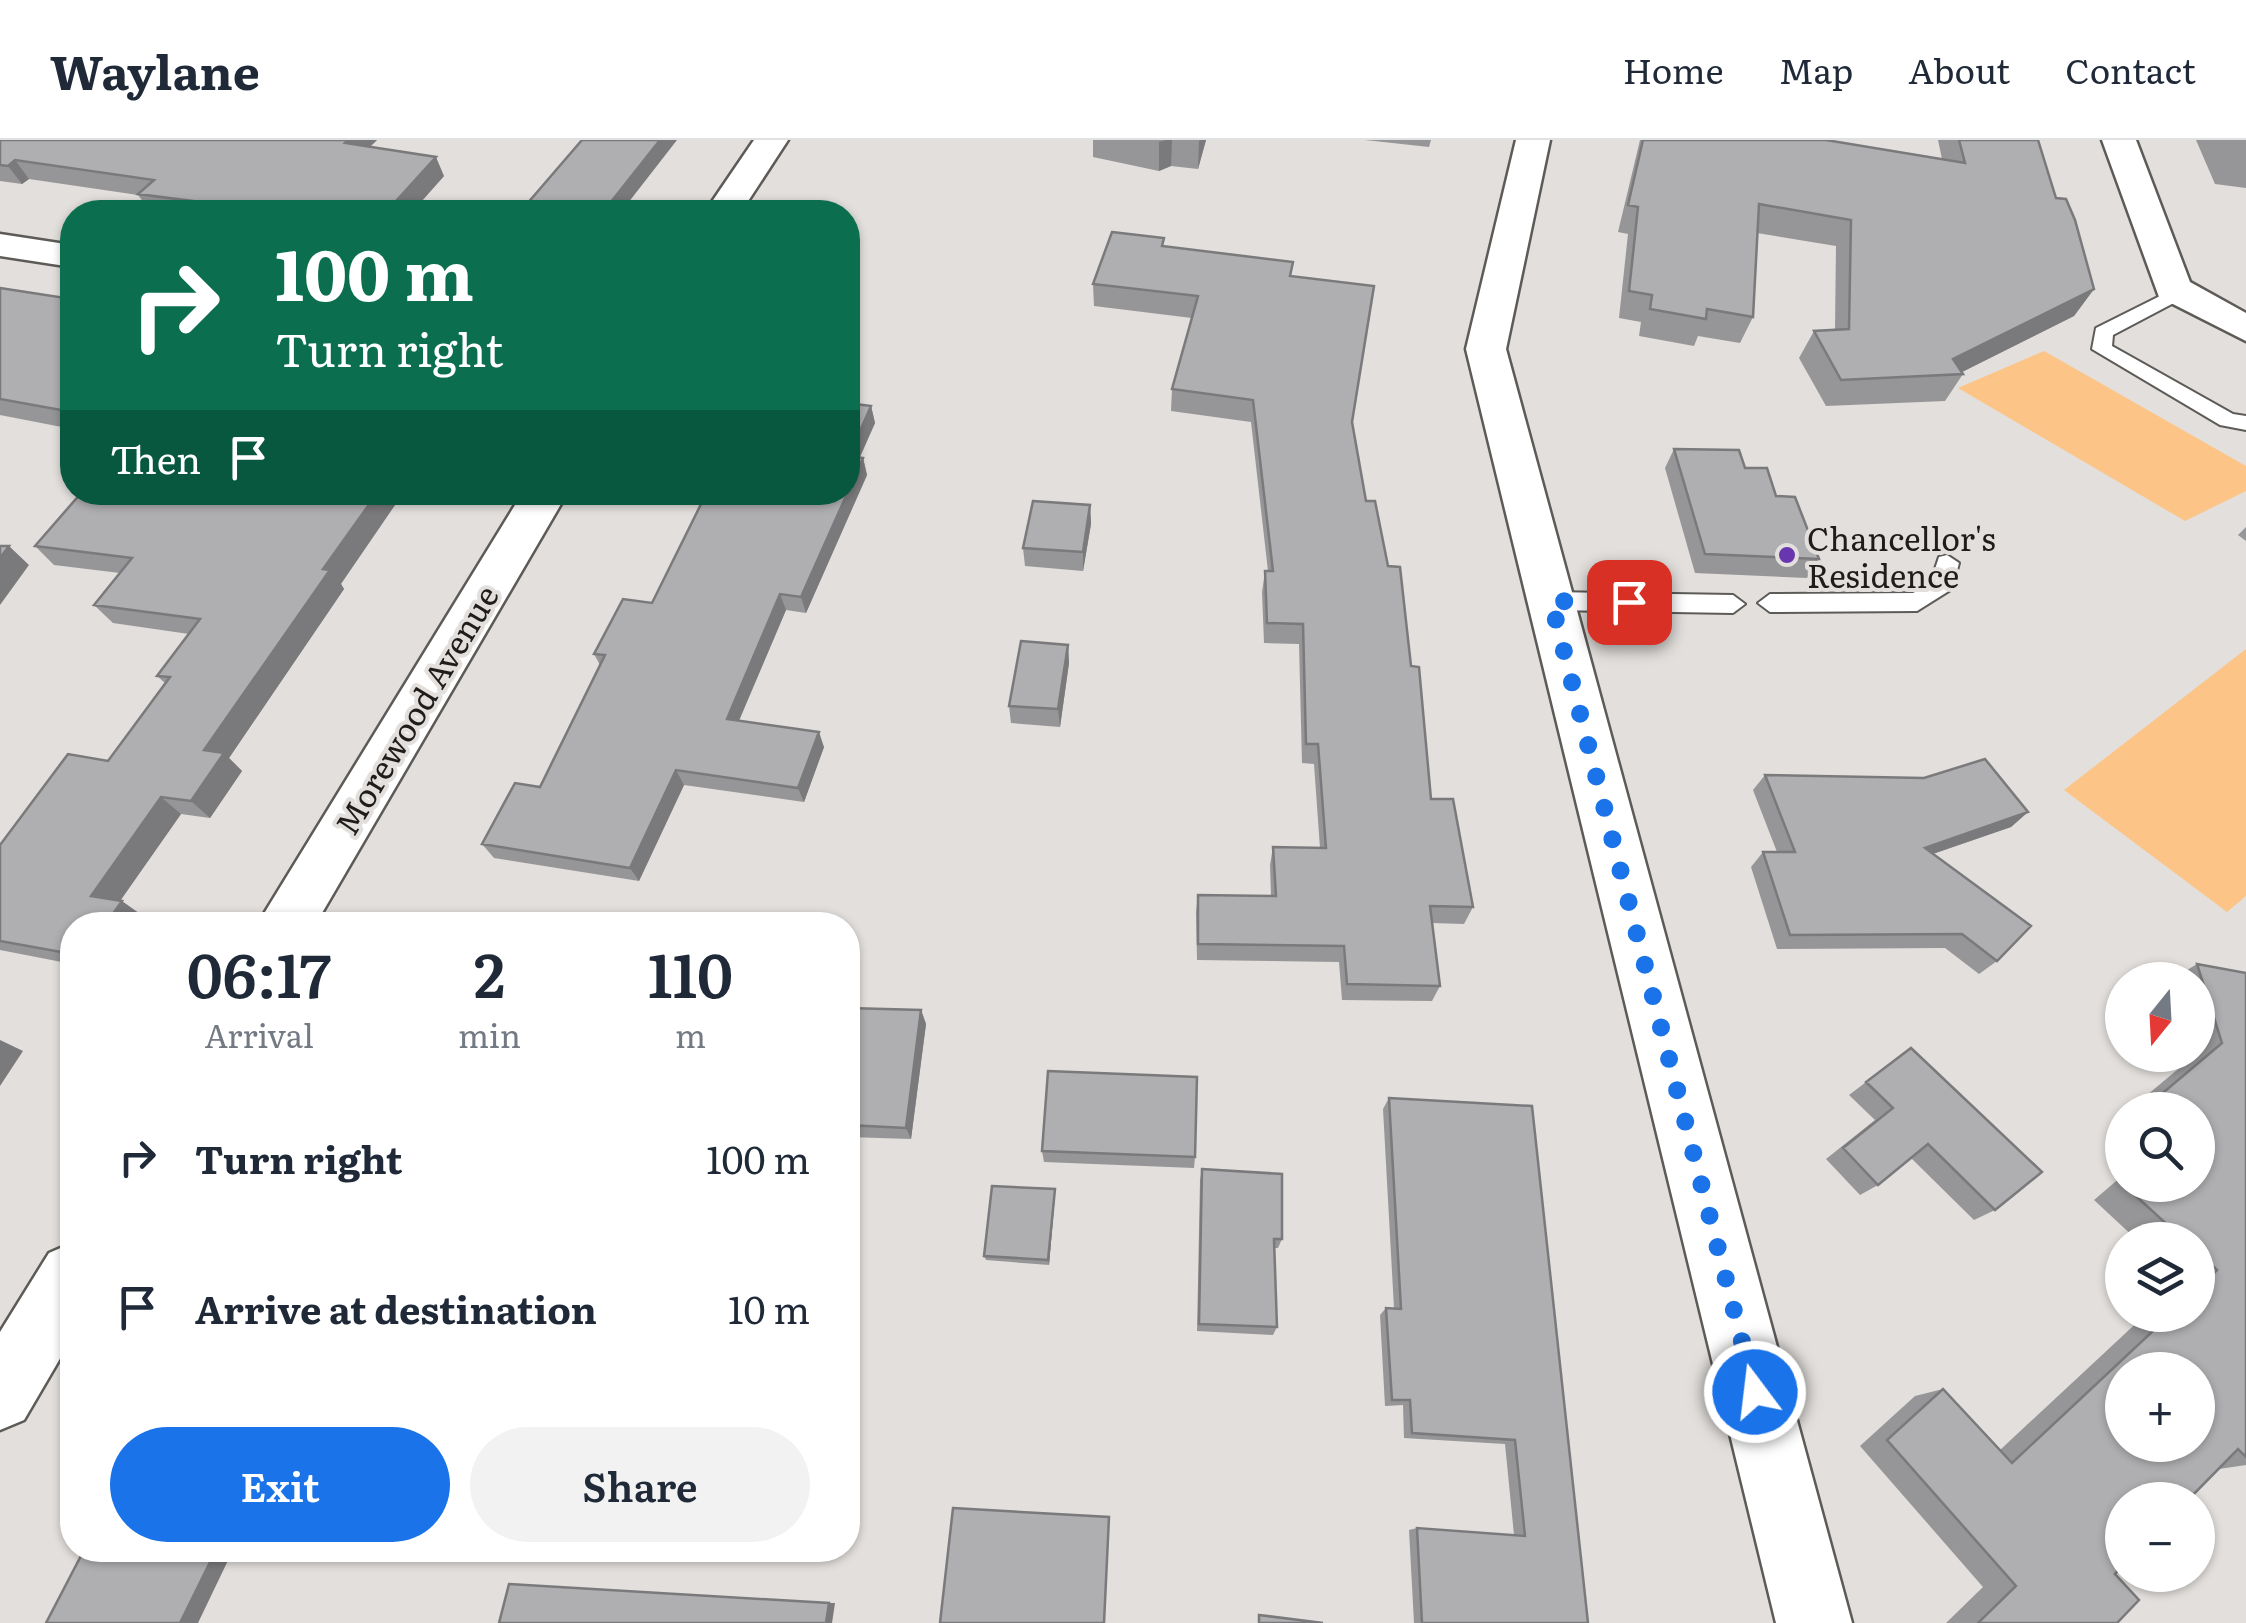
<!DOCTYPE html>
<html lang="en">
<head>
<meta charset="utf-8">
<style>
  body { margin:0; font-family:Literata,serif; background:#f2f2f3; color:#1f2937; height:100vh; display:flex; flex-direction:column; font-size:38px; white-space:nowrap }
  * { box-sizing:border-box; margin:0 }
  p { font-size:32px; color:#747a83 }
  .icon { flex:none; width:55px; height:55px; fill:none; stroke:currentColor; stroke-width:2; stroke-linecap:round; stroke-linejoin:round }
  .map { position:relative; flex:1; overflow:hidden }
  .details { position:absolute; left:60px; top:772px; width:800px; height:650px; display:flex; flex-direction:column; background:#fff; border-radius:40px; box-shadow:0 2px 8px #0004 }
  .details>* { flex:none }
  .hud { position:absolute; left:60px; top:60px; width:800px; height:305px; border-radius:40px; box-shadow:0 2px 8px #0004; background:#0b6e4f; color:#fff; overflow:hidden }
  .needle { width:65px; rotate:198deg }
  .controls { position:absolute; left:2105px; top:822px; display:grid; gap:20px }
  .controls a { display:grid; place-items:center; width:110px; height:110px; border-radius:50%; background:#fff; box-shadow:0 2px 8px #0004; font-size:50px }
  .pin { position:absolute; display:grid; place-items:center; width:85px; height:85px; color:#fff; margin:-42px; border-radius:20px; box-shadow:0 5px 15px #0006 }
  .me { position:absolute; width:110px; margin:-55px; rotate:345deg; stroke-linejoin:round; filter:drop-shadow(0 0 8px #0008) }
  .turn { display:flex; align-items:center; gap:35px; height:210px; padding:0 50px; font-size:45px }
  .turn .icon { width:130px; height:130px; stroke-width:2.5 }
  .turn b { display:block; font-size:70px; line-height:85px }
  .then { display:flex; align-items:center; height:95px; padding:0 50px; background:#0003; gap:20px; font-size:38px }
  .eta { display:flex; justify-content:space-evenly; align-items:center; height:170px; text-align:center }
  .eta b { font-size:60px; font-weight:600; line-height:70px }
  .action { display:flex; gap:20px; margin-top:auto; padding:20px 50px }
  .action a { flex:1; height:115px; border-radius:60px; background:#1a73e8; color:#fff; font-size:40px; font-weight:600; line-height:115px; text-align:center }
  .action a+a { background:#f2f2f3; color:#1f2937 }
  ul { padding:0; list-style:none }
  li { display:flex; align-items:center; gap:30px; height:150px; padding:0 50px }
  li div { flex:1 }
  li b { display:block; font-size:38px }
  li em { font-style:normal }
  header { display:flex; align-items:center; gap:60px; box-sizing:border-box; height:140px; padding:0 50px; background:#fff; border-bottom:2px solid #e0e1e3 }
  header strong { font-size:48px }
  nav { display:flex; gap:55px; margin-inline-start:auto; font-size:35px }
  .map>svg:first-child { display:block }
  .green { fill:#fcc587 }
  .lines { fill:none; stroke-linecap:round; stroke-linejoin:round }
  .lane-casing { stroke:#5d5b58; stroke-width:4 }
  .street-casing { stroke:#5d5b58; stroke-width:5 }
  .secondary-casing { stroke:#5d5b58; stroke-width:5 }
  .lane { fill:#fff; fill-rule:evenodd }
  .street { fill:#fff; fill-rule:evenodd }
  .secondary { fill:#fff; fill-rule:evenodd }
  .wall { fill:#969698 }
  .shaded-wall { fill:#7a7a7c }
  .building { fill:#afaeb1; stroke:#7a7a7c; stroke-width:2.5; fill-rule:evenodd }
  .route { stroke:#1a73e8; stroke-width:18; stroke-dasharray:0 32.4 }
  .poi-dot { fill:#6837ae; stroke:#e2dfdc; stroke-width:4 }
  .labels { text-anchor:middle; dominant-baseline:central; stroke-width:8; stroke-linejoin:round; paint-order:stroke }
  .poi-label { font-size:32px; fill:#1e1d1c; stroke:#e2dfdc; text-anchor:start }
  .street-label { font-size:32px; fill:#1e1d1c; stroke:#e2dfdc }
</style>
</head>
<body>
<header>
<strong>Waylane</strong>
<nav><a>Home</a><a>Map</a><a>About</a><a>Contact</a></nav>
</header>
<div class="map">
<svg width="2246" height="1483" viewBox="0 0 2246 1483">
  <rect width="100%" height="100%" fill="#e2dfdc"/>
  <path class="green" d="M2044 211 2246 326V351L2185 381 1958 248Z
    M2246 509V756L2227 772 2064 650Z"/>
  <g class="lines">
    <g class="lane-casing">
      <path id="lane" d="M2180 146 2190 152 2187 156 2113 195 2112 206 2233 274 2246 276V290L2220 285 2092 209 2096 188Z
        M1947 415 1959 423 1952 449 1917 471 1770 472 1758 463 1770 454 1913 453 1930 444 1939 417Z
        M1551 452 1733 455 1745 464 1733 473 1551 470 1539 461Z"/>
    </g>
    <g class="street-casing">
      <path id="street" d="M1516 0H1550L1506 209 1852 1483H1776L1466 209Z
        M2102 0H2136L2190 142 2246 173V201L2159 157Z
        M0 94 72 105V127L0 116Z"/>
    </g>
    <g class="secondary-casing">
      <path id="secondary" d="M754 0H788L741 72H705Z
        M523 352H568L315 785H257Z
        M72 1103V1198L24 1280 0 1290V1192L49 1113Z"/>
    </g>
    <use href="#lane" class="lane"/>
    <use href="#street" class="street"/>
    <use href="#secondary" class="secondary"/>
  </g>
  <path class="wall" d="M0 0H377L370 7 444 36 412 72H151L138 55 29 39 22 44 0 41Z
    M1093 0H1206L1198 29 1171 26 1159 31 1093 17Z
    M1365 0H1431L1429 7Z
    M1640 0H1826L1942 19 1938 0H2038L2056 58 2094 149 2074 176 1962 232 1963 234 1945 261 1826 266 1799 218 1814 191 1835 190 1836 106 1757 93 1753 177 1740 203 1698 196 1694 206 1639 196 1641 182 1619 178 1628 94 1618 92Z
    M2196 0H2246V48L2215 44Z
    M1164 106 1291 136 1352 282 1366 361 1388 426 1411 526 1431 659 1473 767 1464 784 1432 783 1440 846 1432 861 1342 860 1339 822 1197 820 1196 772 1198 755H1271L1270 725 1273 707 1320 708 1314 624 1302 623 1299 504 1264 503 1262 452 1265 431H1268L1251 282 1171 271 1172 249 1192 178 1094 166 1093 144Z
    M0 148 72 159V289L0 275Z
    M855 236 851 245 857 264 871 266 875 283 859 318H863L867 335 806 473 786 470 739 581 824 607 804 662 684 645 639 741 494 718 482 704 540 647 600 525 594 514 652 463Z
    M1674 309 1745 328 1776 356 1819 419 1807 438 1695 433 1665 328Z
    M1090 365 1091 384 1083 431 1025 426 1023 408Z
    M2246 387V401L2238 395Z
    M35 406 341 444 344 449 229 618 242 631 210 678 181 674 120 761 143 776 138 785H72V824L0 810V705L108 621 165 543 157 536 189 494 113 483 94 465 120 433 54 425Z
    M1068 505 1069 523 1060 587 1011 583 1009 566Z
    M1765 635 2028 672 2011 687 1933 714 1997 821 1979 834 1945 808 1777 809 1751 727 1763 712H1777L1753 650Z
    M2197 824 2246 833V1325L2219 1329 2115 1434 2117 1483H1946L1983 1447 1860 1306 1915 1256 1943 1249 2000 1310 2145 1175H2198V1100H2137L2094 1060 2122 1036V1045H2198V970H2129L2189 920 2187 915H2198V840H2171Z
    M848 868 921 870 926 884 911 999 848 997Z
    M1911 908 1995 1070 1974 1080 1911 1018 1878 1045 1860 1055 1826 1019 1875 980 1849 955Z
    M1389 958 1588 1483H1414L1409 1390 1417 1388 1514 1395 1505 1304 1404 1298 1403 1265 1385 1266 1380 1175 1386 1168H1394L1383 969Z
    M1042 1011 1195 1017 1194 1028 1044 1022Z
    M1202 1029 1282 1099 1278 1108H1274L1277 1187 1273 1195 1197 1191 1200 1040Z
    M1055 1055 1049 1125 986 1120 984 1116Z"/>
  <path class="shaded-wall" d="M348 0H377L355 21 345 3Z
    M660 0H677L621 72H603Z
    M1166 0H1172L1171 26 1159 31V2Z
    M1200 0H1206L1198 29 1199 1Z
    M436 17 444 36 412 72H386Z
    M15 20 29 39 22 44 8 26Z
    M328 64 333 72H320Z
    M2094 149 2074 176 1958 234 1953 219Z
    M851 219 855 236 848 253V227Z
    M854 245 858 262 850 280 848 260Z
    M871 266 875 283 853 333 849 316Z
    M863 318 867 335 806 473 801 457Z
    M378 352H404L341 444 344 449 229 618 242 631 210 678 191 661 204 610 323 429Z
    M1090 365 1091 384 1083 431V412Z
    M9 406 29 425 0 465V418Z
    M780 454 786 470 733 594 727 579Z
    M1068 505 1069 523 1060 587 1058 569Z
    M819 592 824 607 804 662 798 648Z
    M676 630 684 645 639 741 630 728Z
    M161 657 181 674 113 771 91 756Z
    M2028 672 2011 687 1909 722 1925 708Z
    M122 761 143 776 138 785H105Z
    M921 870 926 884 911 999 906 988Z
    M0 900 23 911 0 946Z
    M1055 1049V1055L1049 1125 1048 1120Z
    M216 1410H233L198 1483H180Z
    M829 1463H835L832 1483H826Z"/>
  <path class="building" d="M0 0H348L345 3 436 17 386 72 328 64 320 72H279L138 54 154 40 15 20 8 26 0 25Z
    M582 0H660L603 72H520Z
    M1643 0H1826L1965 23 1959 0H2038L2056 58 2066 59 2075 80 2094 149 1953 219 1963 234 1841 240 1814 191 1849 189 1851 80 1759 64 1753 177 1707 169 1706 179 1650 169 1652 155 1629 151 1638 67 1628 65Z
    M1112 92 1164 98 1162 106 1293 122 1290 136 1374 146 1352 282 1366 361H1375L1388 426 1400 427 1411 526 1419 527 1431 659H1453L1473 767 1430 766 1440 846 1347 844 1344 806 1198 804V755L1276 756 1273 707 1326 708 1318 604H1306L1303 484 1267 483 1265 431H1273L1253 260 1172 249 1198 156 1093 144Z
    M0 148 72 159V272L0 259Z
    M848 244 854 245 848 260Z
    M848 263 871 266 849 316 863 318 801 457 780 454 727 579 819 592 798 648 676 630 630 728 482 704 515 643 540 647 605 515 594 514 623 459 652 463 707 352H848Z
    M1674 309 1739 310 1745 328H1767L1776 356 1795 357 1819 419 1705 414Z
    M82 352H378L323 429 330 430 204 610 224 613 191 661 161 657 91 756 122 761 105 785H72V814L0 801V705L68 614 108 621 170 537 157 536 200 479 94 465 132 418 35 406Z
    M1033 361 1090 365 1083 412 1023 408Z
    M0 406H9L0 418Z
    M1021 501 1068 505 1058 569 1009 566Z
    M1985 619 2028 672 1925 708 2031 786 1997 821 1962 794 1790 795 1763 712H1795L1765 635 1924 638Z
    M2197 824 2246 833V1317L2238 1309 2188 1360H2122V1426L2115 1434 2139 1460 2117 1483H1978L2016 1446 1887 1300 1943 1249 2012 1323 2170 1175H2198V1149L2217 1130 2198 1112V1100H2184L2126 1047 2128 1045H2198V970H2172L2158 957 2222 903ZM2122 1230H2198V1305H2122Z
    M848 868 921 870 906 988 848 985Z
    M1911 908 2042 1032 1995 1070 1928 1004 1878 1045 1843 1008 1893 968 1866 942Z
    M1048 931 1197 937 1195 1017 1042 1011Z
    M1389 958 1532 966 1588 1483H1422L1417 1388 1525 1396 1515 1300 1412 1293 1410 1260H1392L1386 1168 1401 1169Z
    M1202 1029 1282 1034V1099H1274L1277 1187 1199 1184Z
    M992 1046 1055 1049 1048 1120 984 1116Z
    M953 1368 1109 1377 1104 1483H940Z
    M84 1410H216L180 1483H46Z
    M509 1444 829 1463 826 1483H499Z
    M1259 1475 1323 1483H1259Z"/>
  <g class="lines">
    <path class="route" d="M1629 462 1551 461 1755 1252"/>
  </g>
  <circle class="poi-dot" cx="1787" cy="415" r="10"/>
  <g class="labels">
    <g class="poi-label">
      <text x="1807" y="397">Chancellor's<tspan x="1807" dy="37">Residence</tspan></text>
    </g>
    <g class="street-label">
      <text transform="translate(415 569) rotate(-59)">Morewood Avenue</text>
    </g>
  </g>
</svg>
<div class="controls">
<a><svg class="needle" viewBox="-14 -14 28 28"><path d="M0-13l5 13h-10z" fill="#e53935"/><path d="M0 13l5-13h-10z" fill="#747a83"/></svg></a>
<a><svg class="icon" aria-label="search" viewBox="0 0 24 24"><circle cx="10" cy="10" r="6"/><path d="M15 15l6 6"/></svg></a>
<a><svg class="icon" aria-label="layers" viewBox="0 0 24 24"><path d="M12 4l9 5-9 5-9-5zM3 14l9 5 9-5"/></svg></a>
<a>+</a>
<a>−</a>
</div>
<div class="pin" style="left:1629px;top:462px;background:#d93025"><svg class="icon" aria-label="arrive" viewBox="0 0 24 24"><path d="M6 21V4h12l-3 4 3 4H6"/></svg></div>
<svg class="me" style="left:1755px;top:1252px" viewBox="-20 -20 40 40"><circle r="17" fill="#1a73e8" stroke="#fff" stroke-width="3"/><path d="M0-11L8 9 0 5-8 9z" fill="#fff"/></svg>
<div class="hud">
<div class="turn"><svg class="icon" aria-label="right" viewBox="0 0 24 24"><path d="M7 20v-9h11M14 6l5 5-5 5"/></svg><div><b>100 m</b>Turn right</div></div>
<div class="then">Then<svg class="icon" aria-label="arrive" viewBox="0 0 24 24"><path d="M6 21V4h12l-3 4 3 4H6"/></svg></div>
</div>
<section class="details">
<div class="eta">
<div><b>06:17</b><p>Arrival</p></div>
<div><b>2</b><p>min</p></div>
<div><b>110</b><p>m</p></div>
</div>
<ul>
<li><svg class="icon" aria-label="right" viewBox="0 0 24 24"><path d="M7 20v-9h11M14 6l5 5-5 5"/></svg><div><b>Turn right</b></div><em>100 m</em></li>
<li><svg class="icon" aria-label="arrive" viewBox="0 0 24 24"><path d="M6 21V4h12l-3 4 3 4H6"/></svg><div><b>Arrive at destination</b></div><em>10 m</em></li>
</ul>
<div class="action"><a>Exit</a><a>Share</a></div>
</section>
</div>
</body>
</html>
